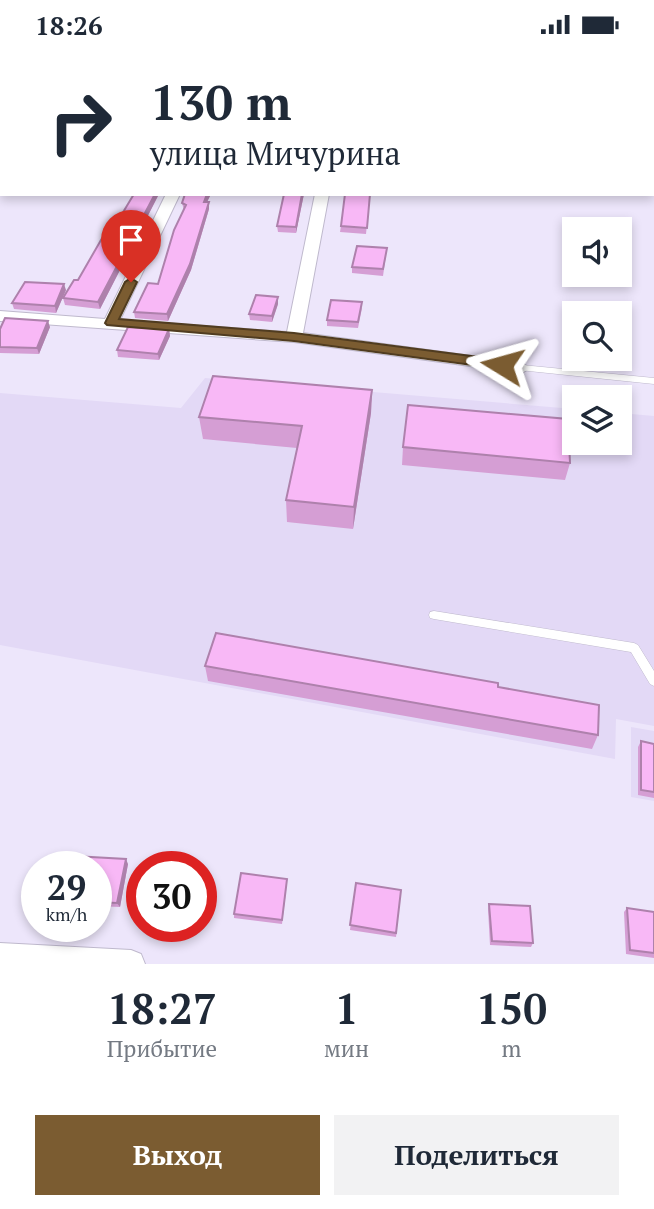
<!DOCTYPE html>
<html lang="ru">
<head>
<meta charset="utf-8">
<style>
  body { margin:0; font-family:"PT Serif",serif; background:#f2f2f3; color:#1f2937; height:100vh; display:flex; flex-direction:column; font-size:26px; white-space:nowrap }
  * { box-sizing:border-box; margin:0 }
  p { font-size:23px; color:#747a83 }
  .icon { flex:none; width:38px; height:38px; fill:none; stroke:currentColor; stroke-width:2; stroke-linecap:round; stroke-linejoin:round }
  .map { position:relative; height:915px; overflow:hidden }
  .panel { display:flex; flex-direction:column; background:#fff; flex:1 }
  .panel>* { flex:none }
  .banner { position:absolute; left:0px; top:0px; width:654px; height:147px; box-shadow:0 4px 10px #0003; background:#fff; color:#1f2937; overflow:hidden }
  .tools { position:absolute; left:562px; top:168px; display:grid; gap:14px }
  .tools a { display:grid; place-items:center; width:70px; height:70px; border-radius:0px; background:#fff; box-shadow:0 4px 10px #0003; font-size:35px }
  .speed { position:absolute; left:21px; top:802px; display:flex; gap:14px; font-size:35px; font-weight:700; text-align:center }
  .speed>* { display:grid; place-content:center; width:91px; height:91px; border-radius:50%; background:#fff; box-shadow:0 4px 10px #0003; line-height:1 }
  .speed small { font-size:18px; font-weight:400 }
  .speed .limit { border:10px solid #d22; background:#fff; color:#111 }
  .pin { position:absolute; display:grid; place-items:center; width:60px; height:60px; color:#fff; margin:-72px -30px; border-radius:50% 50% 50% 0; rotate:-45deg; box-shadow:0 0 7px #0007 }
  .pin .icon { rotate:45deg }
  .me { position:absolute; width:77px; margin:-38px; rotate:278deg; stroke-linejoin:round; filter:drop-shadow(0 0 5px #0008) }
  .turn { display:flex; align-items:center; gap:24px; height:147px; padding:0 35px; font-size:32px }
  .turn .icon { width:91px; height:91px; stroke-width:2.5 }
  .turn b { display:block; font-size:49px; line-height:60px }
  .eta { display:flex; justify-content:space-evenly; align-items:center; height:119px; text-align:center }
  .eta b { font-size:42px; font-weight:600; line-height:49px }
  .button { display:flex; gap:14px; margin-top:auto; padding:14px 35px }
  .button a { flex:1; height:80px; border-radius:0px; background:#7b5c31; color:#fff; font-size:28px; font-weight:600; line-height:80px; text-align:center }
  .button a+a { background:#f2f2f3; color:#1f2937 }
  .status { display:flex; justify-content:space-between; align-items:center; height:49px; padding:0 35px; background:#fff; direction:ltr }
  .status svg { height:19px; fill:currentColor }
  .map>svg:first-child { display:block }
  .built { fill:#e3d9f6 }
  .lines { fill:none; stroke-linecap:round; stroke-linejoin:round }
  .service-casing { stroke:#bfb9cd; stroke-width:1 }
  .minor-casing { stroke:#bfb9cd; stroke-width:2 }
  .service { fill:#fff; fill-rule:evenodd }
  .minor { fill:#fff; fill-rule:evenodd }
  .wall { fill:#d59ed4 }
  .shaded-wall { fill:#ae81ac }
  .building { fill:#f8b8f6; stroke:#ae81ac; stroke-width:2 }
  .route { fill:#7b5c31; stroke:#503c20; stroke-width:2 }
</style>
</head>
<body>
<div class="status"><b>18:26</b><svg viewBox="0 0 49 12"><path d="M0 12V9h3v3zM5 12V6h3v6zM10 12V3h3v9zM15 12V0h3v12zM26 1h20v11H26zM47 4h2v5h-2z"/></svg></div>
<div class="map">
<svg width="654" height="915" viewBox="0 0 654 915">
  <rect width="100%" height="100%" fill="#ede6fb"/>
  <path class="built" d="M205 329 574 360V394H620V364L654 367V677L616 670 615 710 0 596V344L181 359Z
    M631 678 654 682V752L631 748Z"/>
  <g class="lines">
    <g class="service-casing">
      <path id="service" d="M35 0H43L47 2H38Z
        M522 316 654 329V335L519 321 518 319Z
        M434 562 634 594 638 596 654 622V637L650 635 631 603 434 570 430 569 429 566 430 563Z"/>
    </g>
    <g class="minor-casing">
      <path id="minor" d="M343 0H353V2H343Z
        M388 0H409L387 2Z
        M588 0H598L599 2H588Z
        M653 117H654V127H653Z
        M166 145H180L120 271 287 283 315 145H329L303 284 522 314 530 319 522 324 294 293 0 272V262L105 270Z
        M0 894 131 901 141 905 145 915H0Z"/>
    </g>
    <use href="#service" class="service"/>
    <use href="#minor" class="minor"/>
  </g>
  <path class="wall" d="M134 145H159L100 260 65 256 63 249 78 231 110 185Z
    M211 145 207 153 209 160 191 221 168 272 135 269 134 263 158 235 184 161 182 154Z
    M304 145 296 184 278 183 277 177Z
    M370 145 366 185 340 183 341 177Z
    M387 199 383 227 352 224V218Z
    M66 241 56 264 14 260 12 254Z
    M278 255 272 273 250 271 249 265Z
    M362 259 358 279 327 277V271Z
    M50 278 39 305 0 304V280Z
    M169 280 170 287 159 311 118 308 117 301Z
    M372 341 371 364 353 480 287 473 286 451 297 399 203 390 199 368Z
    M403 398 570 414 565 431 402 416Z
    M205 617 498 638 598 686 592 700 208 632Z
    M641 692 654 695V749L638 746V698Z
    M128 815 120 858 96 857V817Z
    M287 830V834L282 875 234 869V865Z
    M356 834 401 841 396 888 350 881Z
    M489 855 533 894 531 898 490 896 488 860Z
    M627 859 654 863V909L626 905 624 863Z"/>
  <path class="shaded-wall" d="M155 145H159L100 260 98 253Z
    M207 145H211L204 159V153Z
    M302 145H304L296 184V178Z
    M209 153V160L191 221 168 272 167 265Z
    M64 235 66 241 56 264 55 257Z
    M278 248V255L272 273V267Z
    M48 272 50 278 39 305 37 299Z
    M169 280 170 287 159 311 158 305Z
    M372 341 371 364 353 480 354 458Z
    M126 810 128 815 120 858 117 854Z"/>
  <path class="building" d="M206 0H228L227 2H205Z
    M367 0H385V2H367Z
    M549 0H572L573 2H549Z
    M134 145H155L98 253 63 249 74 231H78L105 184 110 185Z
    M185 145H207L204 153H209L190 215 167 265 134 263 148 234 158 235 174 181 186 156 182 154Z
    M284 145H302L296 178 277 177Z
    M345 145H370L367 179 341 177Z
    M357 197 387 199 383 220 352 218Z
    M25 233 64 235 55 257 12 254Z
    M256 246 278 248 272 267 249 265Z
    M331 251 362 253 358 273 327 271Z
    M5 269 48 272 37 299 0 298V280Z
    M128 278 169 280 158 305 117 301Z
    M213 327 372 341 354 458 286 451 302 377 199 368Z
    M408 356 568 370 570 414 403 398Z
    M216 584 498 634V638L599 656 598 686 205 617Z
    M641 692 654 695V743L641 741Z
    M55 806 126 810 117 854 96 853V817H52Z
    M241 824 287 830 282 871 234 865Z
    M356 834 401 841 396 884 350 876Z
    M489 855 530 857 533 894 492 892Z
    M627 859 654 863V904L630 901Z"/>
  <path class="route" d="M131 229 137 233 119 270 294 284 502 311 509 316 502 320 294 292 107 276 105 274 125 233Z"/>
</svg>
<div class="tools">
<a><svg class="icon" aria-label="sound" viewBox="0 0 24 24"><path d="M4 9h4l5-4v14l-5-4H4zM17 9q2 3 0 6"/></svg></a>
<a><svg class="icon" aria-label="search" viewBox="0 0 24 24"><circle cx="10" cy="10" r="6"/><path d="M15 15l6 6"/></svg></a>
<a><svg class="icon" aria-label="layers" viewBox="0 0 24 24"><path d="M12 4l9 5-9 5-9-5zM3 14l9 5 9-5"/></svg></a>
</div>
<div class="speed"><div>29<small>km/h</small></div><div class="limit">30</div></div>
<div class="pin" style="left:131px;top:233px;background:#d93025"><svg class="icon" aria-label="arrive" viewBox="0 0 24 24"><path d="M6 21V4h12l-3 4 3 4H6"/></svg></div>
<svg class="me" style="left:502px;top:316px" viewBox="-20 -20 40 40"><path d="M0-17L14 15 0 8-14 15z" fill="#7b5c31" stroke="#fff" stroke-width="4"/></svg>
<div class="banner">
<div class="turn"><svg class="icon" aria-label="right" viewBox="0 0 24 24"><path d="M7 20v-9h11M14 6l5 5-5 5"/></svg><div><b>130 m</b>улица Мичурина</div></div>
</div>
</div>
<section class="panel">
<div class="eta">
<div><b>18:27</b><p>Прибытие</p></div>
<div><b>1</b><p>мин</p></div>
<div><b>150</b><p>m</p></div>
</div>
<div class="button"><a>Выход</a><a>Поделиться</a></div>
</section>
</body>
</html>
